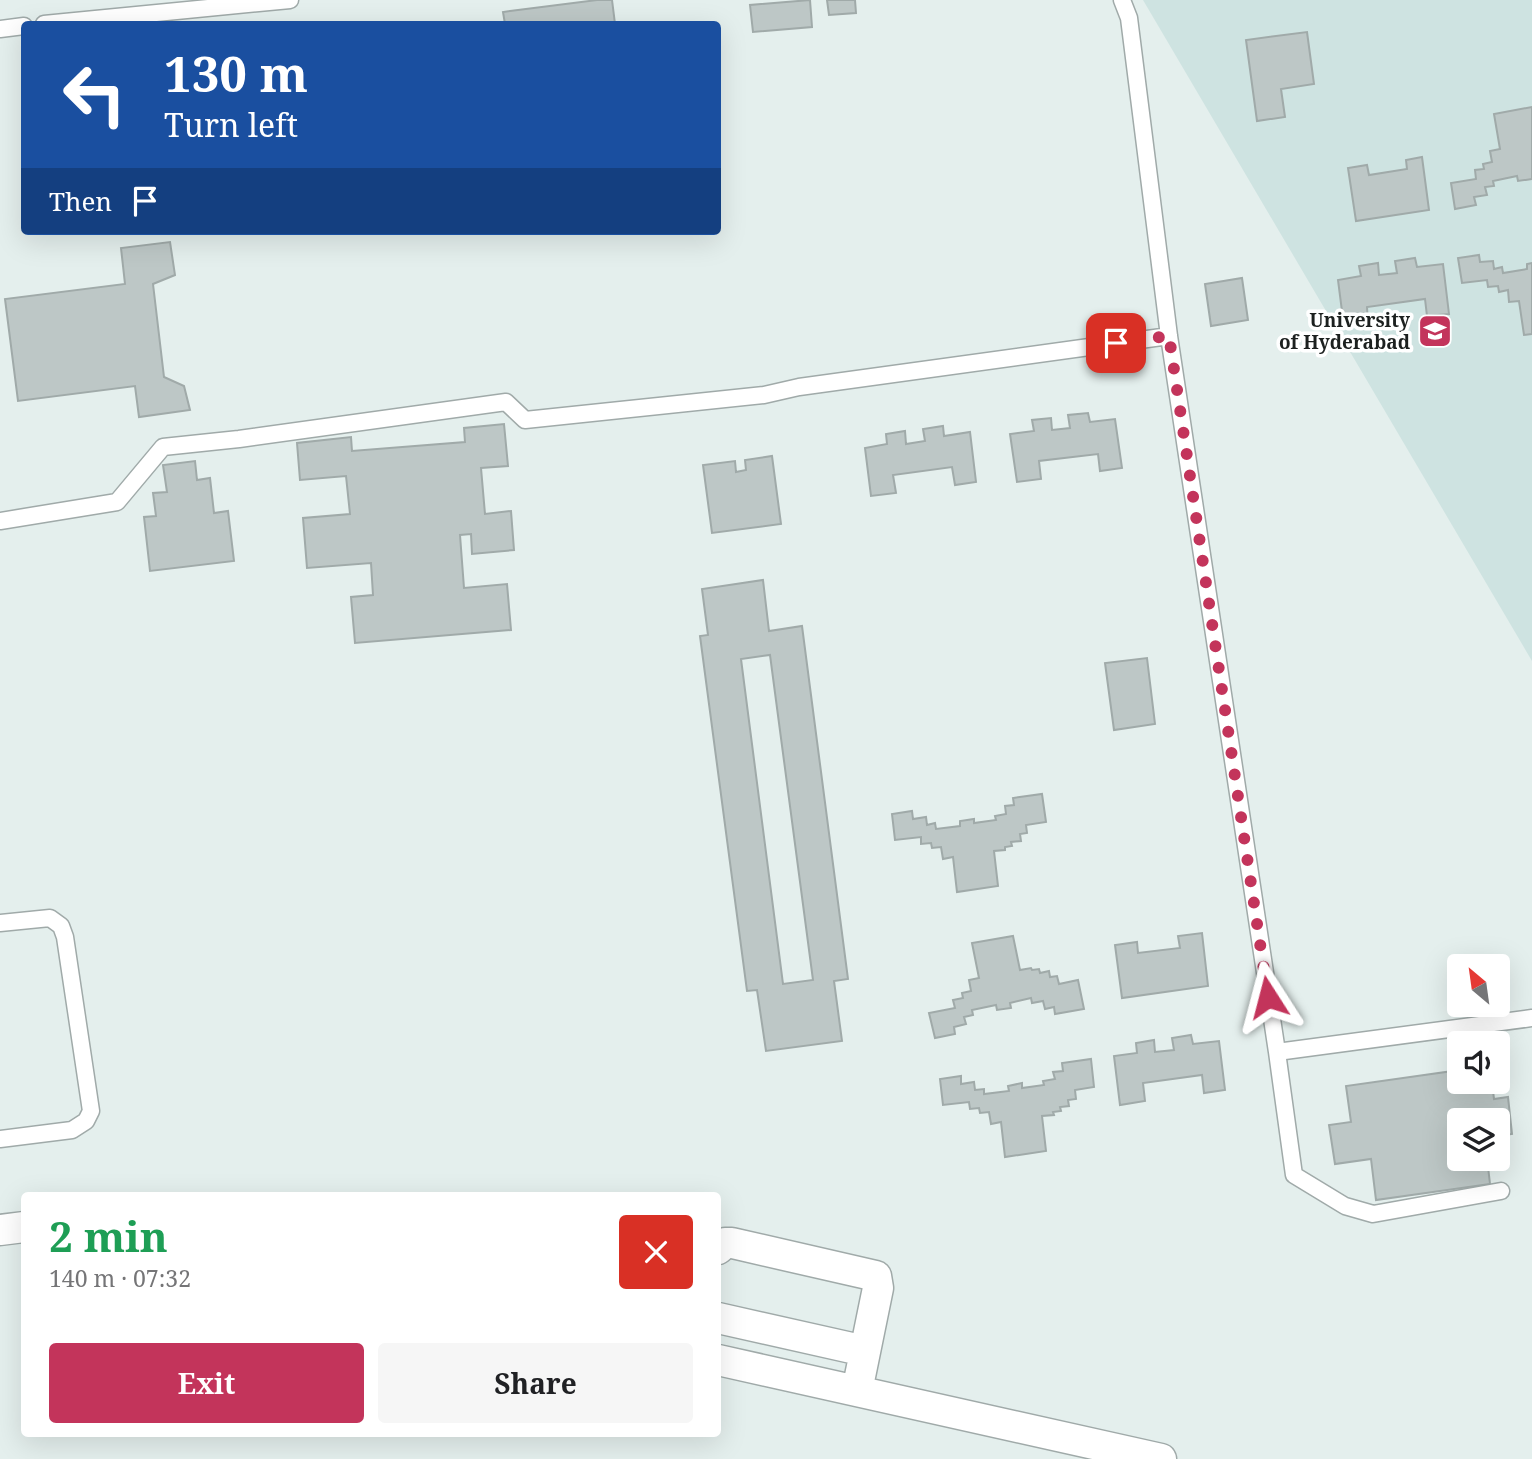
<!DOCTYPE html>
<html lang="en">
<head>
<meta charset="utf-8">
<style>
  body { margin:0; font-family:"Noto Serif",serif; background:#f6f6f6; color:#202124; height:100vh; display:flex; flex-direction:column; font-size:26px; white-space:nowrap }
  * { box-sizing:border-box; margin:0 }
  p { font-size:23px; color:#757577 }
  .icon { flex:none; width:38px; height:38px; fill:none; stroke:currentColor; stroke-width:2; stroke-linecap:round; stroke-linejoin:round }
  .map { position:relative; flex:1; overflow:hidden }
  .sheet { position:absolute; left:21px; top:1192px; width:700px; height:245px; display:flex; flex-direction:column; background:#fff; border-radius:7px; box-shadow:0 7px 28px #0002 }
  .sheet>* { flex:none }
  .top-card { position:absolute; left:21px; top:21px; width:700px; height:214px; border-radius:7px; box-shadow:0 7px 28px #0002; background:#1a4fa0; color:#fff; overflow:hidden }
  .needle { width:46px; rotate:331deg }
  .fabs { position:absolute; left:1447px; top:954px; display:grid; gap:14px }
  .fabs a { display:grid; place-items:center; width:63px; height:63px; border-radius:7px; background:#fff; box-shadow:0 7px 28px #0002; font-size:35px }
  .pin { position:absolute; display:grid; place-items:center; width:60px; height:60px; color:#fff; margin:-30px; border-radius:14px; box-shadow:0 4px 10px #0006 }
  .me { position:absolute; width:77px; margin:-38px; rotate:351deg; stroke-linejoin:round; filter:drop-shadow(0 0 5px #0008) }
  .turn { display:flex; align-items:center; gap:24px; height:147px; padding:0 28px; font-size:32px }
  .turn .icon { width:91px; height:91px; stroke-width:2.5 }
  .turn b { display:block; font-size:49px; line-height:60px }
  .then { display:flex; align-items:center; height:66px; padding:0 28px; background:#0003; gap:14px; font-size:26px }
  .round { display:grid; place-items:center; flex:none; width:74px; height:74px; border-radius:7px; background:#f6f6f6 }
  .overview { display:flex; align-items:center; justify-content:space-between; height:119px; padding:0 28px }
  h1 { font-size:42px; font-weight:700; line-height:52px; color:#1e9e55 }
  .primary-button { display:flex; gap:14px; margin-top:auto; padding:14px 28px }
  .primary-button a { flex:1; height:80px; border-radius:7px; background:#c3345b; color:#fff; font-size:28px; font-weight:700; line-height:80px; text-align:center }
  .primary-button a+a { background:#f6f6f6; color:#202124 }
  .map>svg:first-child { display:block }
  .built { fill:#cee3e1 }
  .building { fill:#bdc7c6; stroke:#a0aaa9; stroke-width:2; fill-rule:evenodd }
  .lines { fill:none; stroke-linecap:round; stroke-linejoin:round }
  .lane-casing { stroke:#a0aaa9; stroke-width:19 }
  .street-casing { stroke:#a0aaa9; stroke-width:33 }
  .lane { stroke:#fff; stroke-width:16 }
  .street { stroke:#fff; stroke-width:30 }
  .route { stroke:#c3345b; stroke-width:12; stroke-dasharray:0 21.6 }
  .labels { text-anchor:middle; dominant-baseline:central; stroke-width:7; stroke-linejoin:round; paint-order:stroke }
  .poi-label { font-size:19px; font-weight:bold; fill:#1c201f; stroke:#fff; text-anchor:end }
</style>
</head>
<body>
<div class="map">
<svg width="1532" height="1459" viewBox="0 0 1532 1459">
  <rect width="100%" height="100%" fill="#e4efed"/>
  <path class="built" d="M1143 0H1532V661Z"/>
  <path class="building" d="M597 0H612L615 24H505L503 12Z
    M810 0 812 27 753 32 750 5Z
    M827 0H855L856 13 829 15Z
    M1307 32 1314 84 1281 89 1285 117 1257 121 1246 40Z
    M1532 107V179L1518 181 1517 176 1493 181 1494 186 1485 187 1487 195 1474 197 1476 205 1455 209 1451 183 1476 179 1475 170 1484 169 1483 164 1492 162 1490 151 1500 149 1494 114Z
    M1422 157 1429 210 1356 221 1348 168 1367 165 1369 175 1407 169 1406 160Z
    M170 242 175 275 153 284 164 377 184 386 190 410 139 417 135 386 18 401 5 299 125 284 121 248Z
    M1479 255 1480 262 1493 261 1494 269 1502 267 1503 273 1527 269V264L1532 263V334L1524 335 1519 301 1509 302 1508 290 1499 292 1498 286 1488 287 1487 280 1462 283 1458 258Z
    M1415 258 1417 267 1443 264 1449 314 1427 316 1425 299 1367 307 1368 324 1344 327 1338 280 1361 276 1359 266 1378 263 1379 275 1397 273 1395 261Z
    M1242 278 1248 320 1211 326 1205 284Z
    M1088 413 1090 422 1115 419 1122 468 1100 471 1098 454 1039 461 1041 479 1017 482 1010 434 1034 431 1032 420 1051 418 1052 430 1070 428 1068 415Z
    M504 424 508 466 481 468 485 514 511 511 514 550 472 554 471 534 460 535 464 588 507 584 511 630 355 643 351 597 373 595 371 563 307 568 303 518 350 514 346 476 300 480 297 443 351 437 352 451 465 442 464 428Z
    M943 426 944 436 970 432 976 482 955 485 952 467 893 475 896 493 871 496 865 448 887 444 886 434 905 431 906 444 925 441 923 429Z
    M772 456 781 524 712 533 703 465 735 461 736 472 746 470 745 460Z
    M195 461 197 480 210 478 214 513 228 511 234 561 150 571 144 517 156 516 153 493 167 492 163 465Z
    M763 580 769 631 802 626 848 979 834 981 842 1041 766 1051 757 990 747 991 700 636 708 635 702 589ZM770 655 813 980 783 984 741 659Z
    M1147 658 1155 724 1114 730 1105 663Z
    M1042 794 1046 822 1026 825 1027 833 1020 834 1021 841 1011 842 1012 846 1005 847V850L994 851 998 886 957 892 953 857 943 859 941 847 932 848 931 843 921 844V837L895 840 892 814 912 811 913 819 926 817 927 825 935 823 936 829 960 826V821L974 819V823L996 820 995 816 1006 814 1005 806 1014 805 1013 798Z
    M1202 933 1208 986 1122 998 1115 945 1137 942 1138 953 1180 948 1178 936Z
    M1013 936 1020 970 1031 968 1032 970 1039 969 1040 973 1049 971 1050 977 1057 976 1059 984 1078 980 1084 1009 1055 1014 1054 1007 1045 1009 1043 1001 1032 1003 1031 998 1010 1003 1011 1008 997 1010 996 1005 972 1010 973 1015 964 1017 966 1024 954 1027 955 1034 935 1038 929 1013 955 1008 953 1000 963 998 962 993 971 991 969 980 979 978 972 943Z
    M1191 1035 1193 1044 1219 1041 1225 1090 1204 1093 1202 1075 1143 1083 1145 1101 1120 1105 1114 1056 1137 1053 1136 1043 1154 1040 1155 1052 1174 1050 1172 1038Z
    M1091 1059 1094 1087 1075 1090 1076 1099 1068 1100 1069 1106 1060 1107 1061 1111 1053 1112 1054 1115 1042 1116 1046 1151 1005 1157 1001 1122 991 1124 989 1112 980 1113 979 1108 970 1109 969 1102 943 1105 940 1079 961 1076V1084L974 1082 975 1090 984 1089V1094L1009 1091 1008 1086 1022 1083V1088L1044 1085 1043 1081 1055 1079 1053 1072 1063 1071 1062 1063Z
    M1460 1070V1082H1492L1494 1099 1508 1097 1512 1134 1498 1136V1120H1460V1158H1487L1490 1184 1376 1200 1371 1159 1335 1164 1329 1125 1351 1122 1346 1086Z"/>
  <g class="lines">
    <g class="lane-casing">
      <path id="lane" d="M1122 0 1129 18 1169 336 1277 1052 1532 1018
        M44 24 290 0
        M0 29 24 26
        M0 521 117 502 163 447 239 439 506 402 525 420 764 395 799 387 1169 336
        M0 923 50 918 61 926 65 937 91 1111 86 1121 72 1130 0 1139
        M1277 1052 1294 1175 1345 1206 1373 1214 1501 1191"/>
    </g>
    <g class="street-casing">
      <path id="street" d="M0 1230 24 1227
        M718 1249 725 1243H732L876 1276 878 1288 857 1391
        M718 1318 865 1351
        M718 1360 1161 1459"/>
    </g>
    <use href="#lane" class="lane"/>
    <use href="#street" class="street"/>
  </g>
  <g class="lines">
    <path class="route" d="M1116 343 1169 336 1268 997"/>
  </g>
  <defs>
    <g id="university-square" transform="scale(1.75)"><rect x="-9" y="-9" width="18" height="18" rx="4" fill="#c3345b" stroke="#fff"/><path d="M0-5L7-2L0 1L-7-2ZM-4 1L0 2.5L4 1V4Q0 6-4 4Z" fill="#fff"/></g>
  </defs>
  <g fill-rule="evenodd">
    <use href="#university-square" x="1435" y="331"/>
  </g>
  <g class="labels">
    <g class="poi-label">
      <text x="1410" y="320">University<tspan x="1410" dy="22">of Hyderabad</tspan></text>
    </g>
  </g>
</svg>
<div class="fabs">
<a><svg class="needle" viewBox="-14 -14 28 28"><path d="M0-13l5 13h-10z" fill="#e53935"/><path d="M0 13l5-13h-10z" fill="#757577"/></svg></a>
<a><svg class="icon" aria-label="sound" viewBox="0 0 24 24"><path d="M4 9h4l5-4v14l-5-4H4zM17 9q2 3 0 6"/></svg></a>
<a><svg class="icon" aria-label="layers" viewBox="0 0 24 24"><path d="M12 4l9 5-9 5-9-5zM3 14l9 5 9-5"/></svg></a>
</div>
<div class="pin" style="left:1116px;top:343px;background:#d93025"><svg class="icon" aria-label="arrive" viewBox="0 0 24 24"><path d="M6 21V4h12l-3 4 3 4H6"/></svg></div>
<svg class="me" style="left:1268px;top:997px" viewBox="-20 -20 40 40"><path d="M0-17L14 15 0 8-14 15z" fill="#c3345b" stroke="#fff" stroke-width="4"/></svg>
<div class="top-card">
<div class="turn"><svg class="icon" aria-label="left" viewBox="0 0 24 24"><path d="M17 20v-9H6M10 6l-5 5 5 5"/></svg><div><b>130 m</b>Turn left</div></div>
<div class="then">Then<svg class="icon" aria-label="arrive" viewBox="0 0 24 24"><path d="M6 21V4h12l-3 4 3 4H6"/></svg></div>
</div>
<section class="sheet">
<div class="overview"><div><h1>2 min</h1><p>140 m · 07:32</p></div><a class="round" style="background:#d93025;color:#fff"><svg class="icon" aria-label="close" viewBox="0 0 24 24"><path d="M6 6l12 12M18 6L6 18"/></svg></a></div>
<div class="primary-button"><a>Exit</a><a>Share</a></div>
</section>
</div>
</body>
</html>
